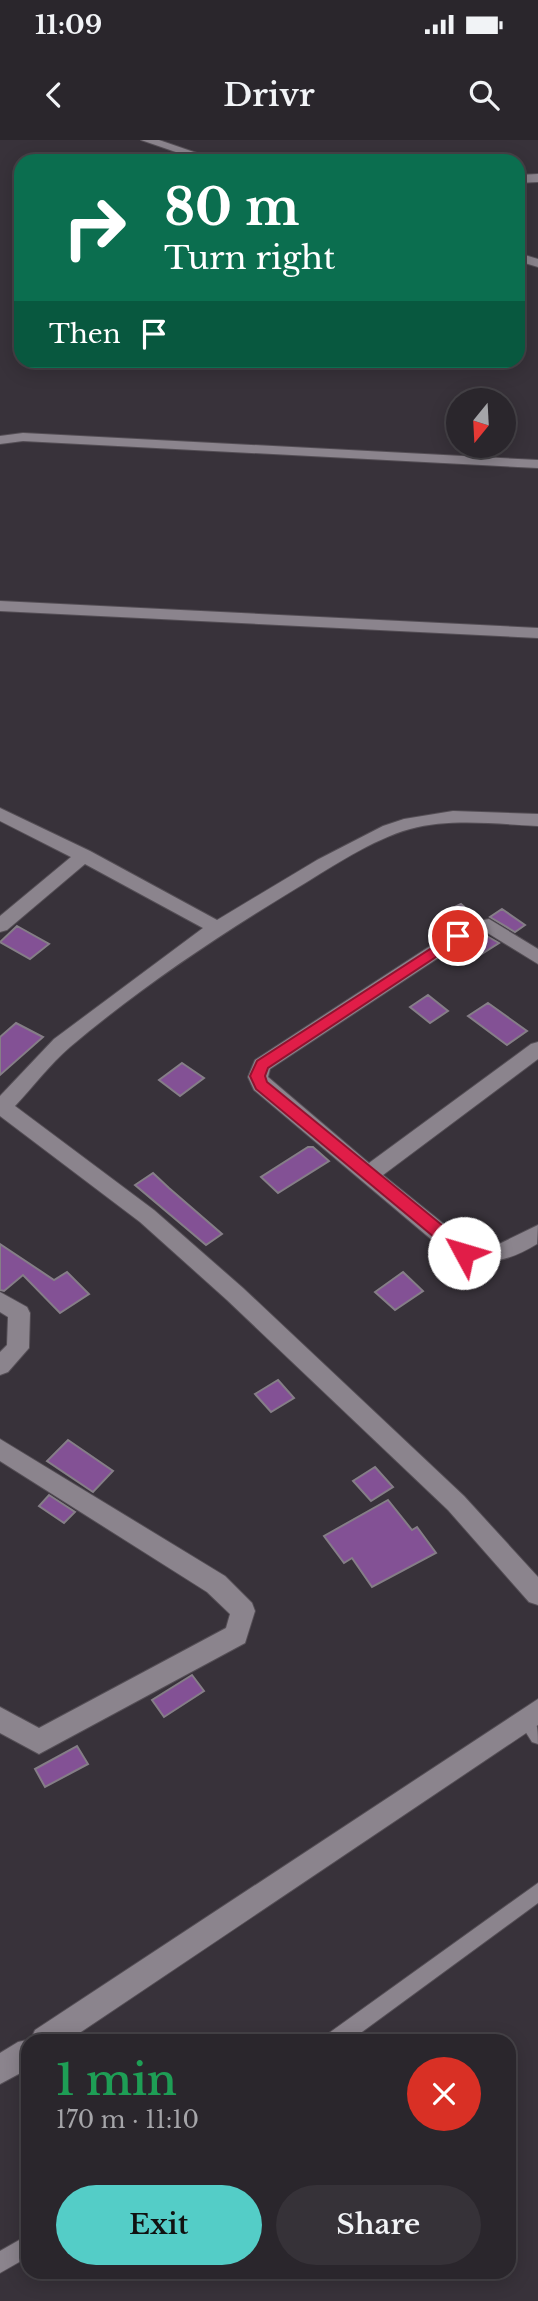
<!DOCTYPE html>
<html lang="en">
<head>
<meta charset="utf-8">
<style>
  body { margin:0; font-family:"Libre Baskerville",serif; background:#363238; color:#f1f3f6; height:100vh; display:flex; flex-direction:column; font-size:26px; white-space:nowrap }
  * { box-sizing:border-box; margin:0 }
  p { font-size:23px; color:#a5a5a9 }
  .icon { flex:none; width:38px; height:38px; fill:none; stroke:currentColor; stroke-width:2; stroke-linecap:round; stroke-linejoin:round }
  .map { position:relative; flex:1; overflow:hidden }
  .details { position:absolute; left:21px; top:1894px; width:495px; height:245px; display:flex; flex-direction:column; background:#2a262c; border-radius:21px; box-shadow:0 4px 18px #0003,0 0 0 2px #464348 }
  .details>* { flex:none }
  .banner { position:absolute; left:14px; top:14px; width:511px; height:214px; border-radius:21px; box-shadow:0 4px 18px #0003,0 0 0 2px #464348; background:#0b6e4f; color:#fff; overflow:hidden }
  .needle { width:46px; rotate:198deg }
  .tools { position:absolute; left:446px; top:248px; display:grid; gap:14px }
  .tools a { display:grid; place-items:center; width:70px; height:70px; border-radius:50%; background:#2a262c; box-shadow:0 4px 18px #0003,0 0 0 2px #464348; font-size:35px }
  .pin { position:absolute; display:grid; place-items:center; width:60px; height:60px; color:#fff; margin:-30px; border:4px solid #fff; border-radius:50%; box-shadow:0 2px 7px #0007 }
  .me { position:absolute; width:77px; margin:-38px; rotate:309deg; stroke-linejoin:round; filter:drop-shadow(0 0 5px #0008) }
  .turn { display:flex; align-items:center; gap:24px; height:147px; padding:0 35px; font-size:32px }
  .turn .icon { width:91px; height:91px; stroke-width:2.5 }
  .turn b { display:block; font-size:49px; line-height:60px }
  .then { display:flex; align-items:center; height:66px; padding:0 35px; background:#0003; gap:14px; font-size:26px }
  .round { display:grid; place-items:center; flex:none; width:74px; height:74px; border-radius:37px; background:#363238 }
  .headline { display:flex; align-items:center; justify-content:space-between; height:119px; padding:0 35px }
  h1 { font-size:42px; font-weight:600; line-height:52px; color:#1e9e55 }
  .button { display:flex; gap:14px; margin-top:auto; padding:14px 35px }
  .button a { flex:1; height:80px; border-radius:42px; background:#54cdc7; color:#111; font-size:28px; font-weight:600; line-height:80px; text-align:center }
  .button a+a { background:#363238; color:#f1f3f6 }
  .status { display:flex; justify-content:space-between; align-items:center; height:49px; padding:0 35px; background:#2a262c; direction:ltr }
  .status svg { height:19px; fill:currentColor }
  header { display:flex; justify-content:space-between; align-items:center; height:91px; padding:0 35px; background:#2a262c; font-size:32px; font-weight:600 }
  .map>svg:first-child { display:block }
  .building { fill:#835195; stroke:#857e87; stroke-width:2 }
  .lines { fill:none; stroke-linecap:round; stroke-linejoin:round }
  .lane-casing { stroke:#544e55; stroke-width:2 }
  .street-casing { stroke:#544e55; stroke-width:2 }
  .secondary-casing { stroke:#544e55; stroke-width:2 }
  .lane { fill:#8b848d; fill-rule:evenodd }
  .street { fill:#8b848d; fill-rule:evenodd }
  .secondary { fill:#8b848d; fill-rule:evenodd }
  .route { fill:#e11d48; stroke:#92132f; stroke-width:2 }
</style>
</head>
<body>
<div class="status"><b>11:09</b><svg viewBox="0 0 49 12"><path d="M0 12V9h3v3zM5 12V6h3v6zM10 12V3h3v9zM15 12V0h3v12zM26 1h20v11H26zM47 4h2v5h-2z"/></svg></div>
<header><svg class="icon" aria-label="back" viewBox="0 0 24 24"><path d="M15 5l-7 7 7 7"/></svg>Drivr<svg class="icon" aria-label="search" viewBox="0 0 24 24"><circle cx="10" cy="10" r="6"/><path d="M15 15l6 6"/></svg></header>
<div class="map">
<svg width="538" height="2161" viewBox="0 0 538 2161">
  <rect width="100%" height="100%" fill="#38323a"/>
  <path class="building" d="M461 764 478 779 463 782 446 793 437 787 447 779 440 774Z
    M502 769 525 785 515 792 490 777Z
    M17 786 49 804 30 819 0 802Z
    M485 795 499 803 480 815 464 804 477 796Z
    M428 855 448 871 430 883 410 867Z
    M488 863 527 891 507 905 468 876Z
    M16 883 43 897 0 935V897Z
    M182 923 204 938 180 956 159 940Z
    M308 1007H313L329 1021 278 1053 261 1037Z
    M153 1033 169 1048 222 1094 206 1105 135 1045Z
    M0 1104 54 1140 67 1132 89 1154 60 1173 23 1135 4 1151 0 1150Z
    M403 1132 423 1151 395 1170 375 1152Z
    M278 1240 294 1258 271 1272 255 1254Z
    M68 1300 113 1331 93 1352 47 1321Z
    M375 1327 393 1347 371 1361 353 1341Z
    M49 1355 75 1372 64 1383 39 1366Z
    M388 1360 412 1390 417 1387 436 1413 372 1447 352 1418 344 1423 324 1396Z
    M192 1535 204 1551 164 1577 152 1560Z
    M77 1606 88 1624 45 1647 35 1629Z"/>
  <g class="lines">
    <g class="lane-casing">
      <path id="lane" d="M526 1572C538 1578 538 1590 538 1604L532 1602 518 1580 520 1574Z
        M538 1743V1763L351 1900H327L329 1893Z
        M28 2095V2117L0 2133V2111Z"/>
    </g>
    <g class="street-casing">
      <path id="street" d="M538 34V42L518 43V35Z
        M23 293 538 320V328L23 301 0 304V296Z
        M0 461 538 488V498L0 471Z
        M0 668 90 711 217 780 317 720 383 686 404 679 453 671 538 674V686C496 684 451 678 410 689 373 699 330 728 297 748 218 796 141 847 70 907 50 924 33 947 15 966L154 1070 243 1148 464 1356 538 1437V1465L529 1462 448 1370 227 1160 140 1082 0 976V956L54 899 203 788 85 724 7 790 0 792V776L71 717 0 681Z
        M489 779 538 809V824L486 792 476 793 270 929 268 937 369 1023 531 904 538 902V919L383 1035 470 1105 499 1104 538 1085 537 1104C509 1121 483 1128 451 1116L254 950 248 937 255 920 464 784Z
        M0 1152 27 1167 30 1173 29 1208 8 1232 0 1235V1212L7 1205 8 1177 0 1172Z
        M0 1299 225 1436 252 1463 255 1471 245 1503 39 1614 0 1593V1567L39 1588 226 1488 230 1474 207 1452 0 1321Z"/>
    </g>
    <g class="secondary-casing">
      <path id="secondary" d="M141 0H159L220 21H202Z
        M518 113 538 119V127L518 121Z
        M538 1559V1585L69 1900H28V1929L0 1944V1913L18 1902 31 1899 35 1890Z"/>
    </g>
    <use href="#lane" class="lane"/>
    <use href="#street" class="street"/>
    <use href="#secondary" class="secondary"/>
  </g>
  <path class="route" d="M458 791 465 796 463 799 268 928 265 936 267 942 470 1108 472 1113 470 1117H458L256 949 250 936 257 921Z"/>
</svg>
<div class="tools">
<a><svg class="needle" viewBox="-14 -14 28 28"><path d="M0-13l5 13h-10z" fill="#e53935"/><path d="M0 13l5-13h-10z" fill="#a5a5a9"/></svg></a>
</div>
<div class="pin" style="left:458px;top:796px;background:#d93025"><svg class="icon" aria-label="arrive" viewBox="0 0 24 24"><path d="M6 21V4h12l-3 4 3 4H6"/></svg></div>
<svg class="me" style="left:464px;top:1113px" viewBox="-20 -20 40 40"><circle r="19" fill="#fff"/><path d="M0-13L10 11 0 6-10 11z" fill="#e11d48"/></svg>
<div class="banner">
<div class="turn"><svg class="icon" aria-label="right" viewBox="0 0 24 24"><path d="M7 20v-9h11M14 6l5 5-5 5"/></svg><div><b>80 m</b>Turn right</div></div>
<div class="then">Then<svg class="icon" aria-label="arrive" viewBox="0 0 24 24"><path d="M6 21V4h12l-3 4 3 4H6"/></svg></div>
</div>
<section class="details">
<div class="headline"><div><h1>1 min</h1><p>170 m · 11:10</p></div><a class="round" style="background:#d93025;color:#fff"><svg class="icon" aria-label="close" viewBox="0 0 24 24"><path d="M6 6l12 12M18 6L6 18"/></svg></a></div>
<div class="button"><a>Exit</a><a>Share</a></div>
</section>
</div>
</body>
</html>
